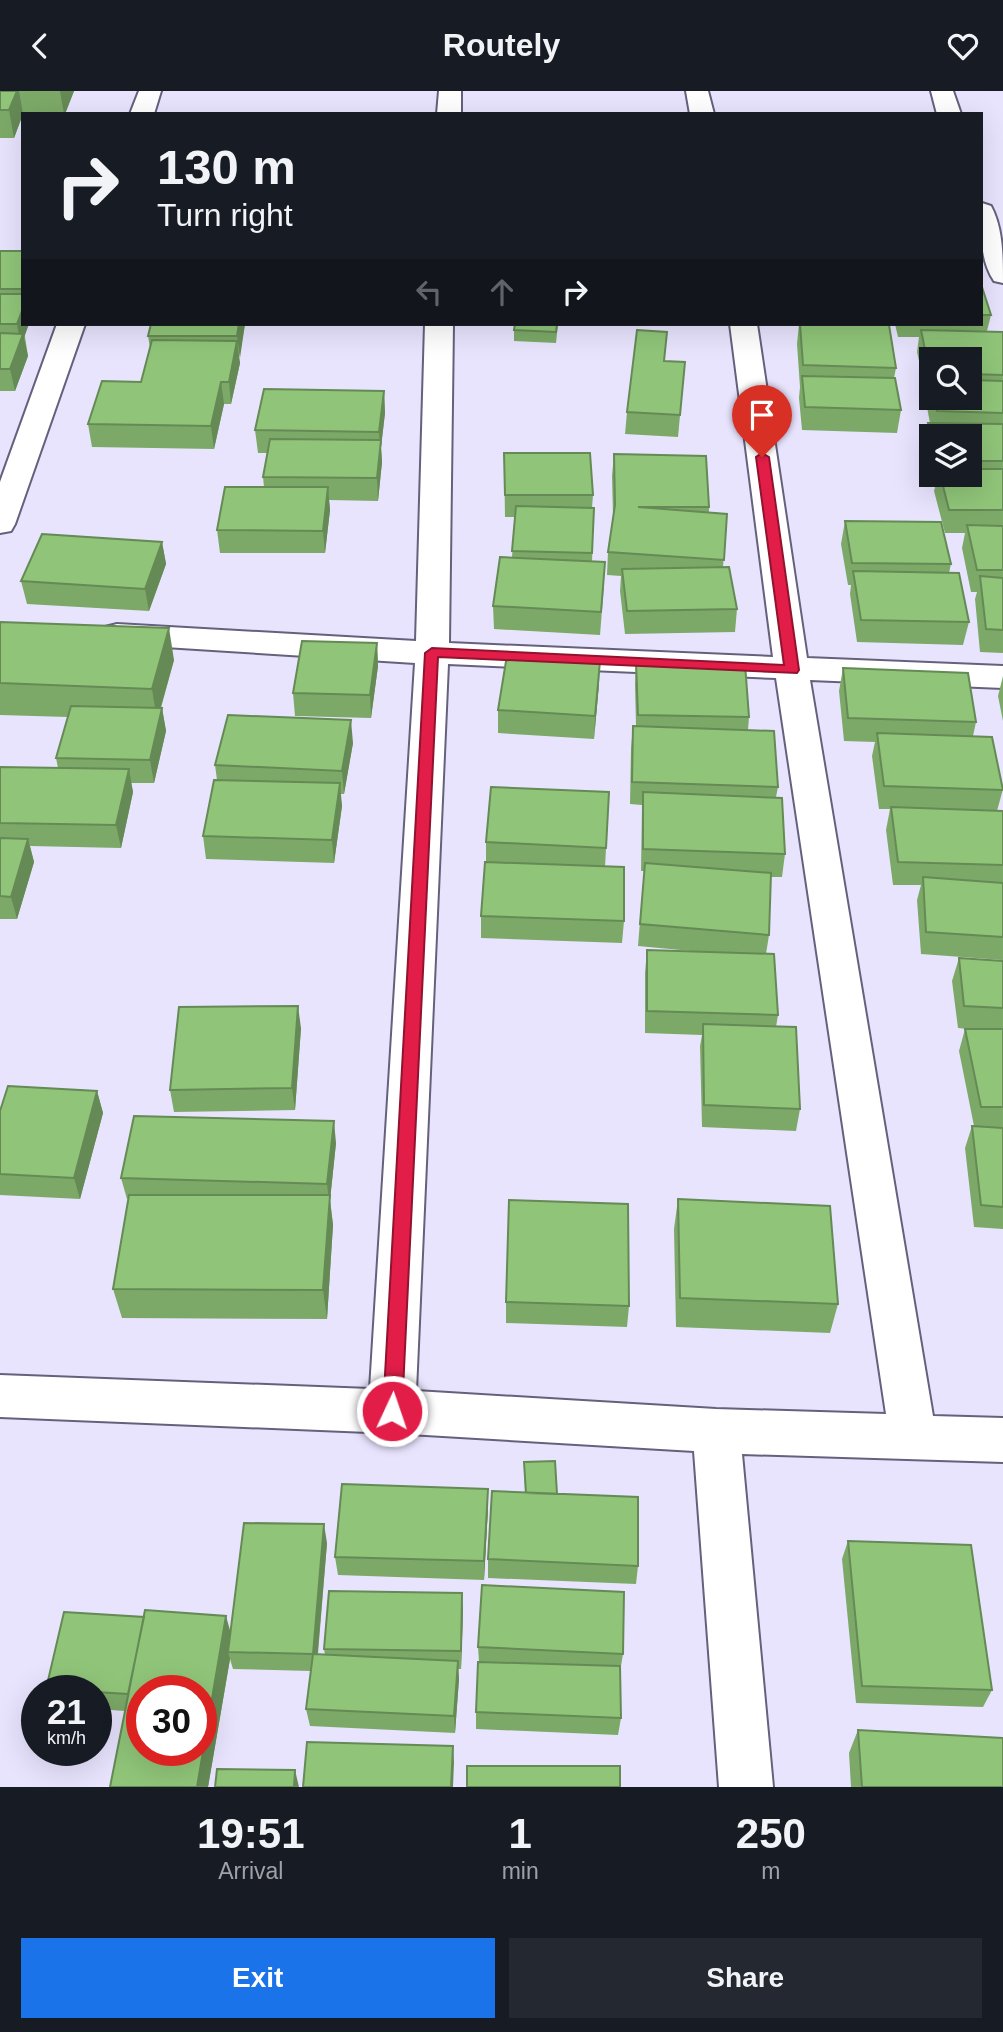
<!DOCTYPE html>
<html lang="en">
<head>
<meta charset="utf-8">
<style>
  body { margin:0; font-family:Arial,sans-serif; background:#242831; color:#f1f3f6; height:100vh; display:flex; flex-direction:column; font-size:26px; white-space:nowrap }
  * { box-sizing:border-box; margin:0 }
  p { font-size:23px; color:#9ea1a6 }
  .icon { flex:none; width:38px; height:38px; fill:none; stroke:currentColor; stroke-width:2; stroke-linecap:round; stroke-linejoin:round }
  .map { position:relative; height:1696px; overflow:hidden }
  .panel { display:flex; flex-direction:column; background:#171b24; flex:1 }
  .panel>* { flex:none }
  .guide { position:absolute; left:21px; top:21px; width:962px; height:214px; border-radius:0px; box-shadow:0 7px 28px #0002; background:#171b24; color:#f1f3f6; overflow:hidden }
  .fabs { position:absolute; left:919px; top:256px; display:grid; gap:14px }
  .fabs a { display:grid; place-items:center; width:63px; height:63px; border-radius:0px; background:#171b24; box-shadow:0 7px 28px #0002; font-size:35px }
  .speed { position:absolute; left:21px; top:1584px; display:flex; gap:14px; font-size:35px; font-weight:700; text-align:center }
  .speed>* { display:grid; place-content:center; width:91px; height:91px; border-radius:50%; background:#171b24; box-shadow:0 7px 28px #0002; line-height:1 }
  .speed small { font-size:18px; font-weight:400 }
  .speed .limit { border:10px solid #d22; background:#fff; color:#111 }
  .pin { position:absolute; display:grid; place-items:center; width:60px; height:60px; color:#fff; margin:-72px -30px; border-radius:50% 50% 50% 0; rotate:-45deg; box-shadow:0 0 7px #0007 }
  .pin .icon { rotate:45deg }
  .me { position:absolute; width:77px; margin:-38px; rotate:3deg; stroke-linejoin:round; filter:drop-shadow(0 0 5px #0008) }
  .turn { display:flex; align-items:center; gap:24px; height:147px; padding:0 21px; font-size:32px }
  .turn .icon { width:91px; height:91px; stroke-width:2.5 }
  .turn b { display:block; font-size:49px; line-height:60px }
  .lanes { display:flex; align-items:center; height:66px; padding:0 21px; background:#0003; justify-content:center; gap:35px; direction:ltr }
  .lanes .off { opacity:.35 }
  .eta { display:flex; justify-content:space-evenly; align-items:center; height:119px; text-align:center }
  .eta b { font-size:42px; font-weight:700; line-height:49px }
  .cta { display:flex; gap:14px; margin-top:auto; padding:14px 21px }
  .cta a { flex:1; height:80px; border-radius:0px; background:#1a73e8; color:#fff; font-size:28px; font-weight:700; line-height:80px; text-align:center }
  .cta a+a { background:#242831; color:#f1f3f6 }
  header { display:flex; justify-content:space-between; align-items:center; height:91px; padding:0 21px; background:#171b24; font-size:32px; font-weight:700 }
  .map>svg:first-child { display:block }
  .lines { fill:none; stroke-linecap:round; stroke-linejoin:round }
  .minor-casing { stroke:#65607c; stroke-width:4 }
  .minor { fill:#fff; fill-rule:evenodd }
  .wall { fill:#7ca968; fill-rule:evenodd }
  .shaded-wall { fill:#658a55 }
  .building { fill:#90c579; stroke:#658a55; stroke-width:2; fill-rule:evenodd }
  .route { fill:#e11d48; stroke:#92132f; stroke-width:2 }
</style>
</head>
<body>
<header><svg class="icon" aria-label="back" viewBox="0 0 24 24"><path d="M15 5l-7 7 7 7"/></svg>Routely<svg class="icon" aria-label="heart" viewBox="0 0 24 24"><path d="M12 20l-8-8c-3-5 5-10 8-4 3-6 11-1 8 4z"/></svg></header>
<div class="map">
<svg width="1003" height="1696" viewBox="0 0 1003 1696">
  <rect width="100%" height="100%" fill="#e8e4fe"/>
  <g class="lines">
    <g class="minor-casing">
      <path id="minor" d="M139 0H161L154 23H130Z
        M439 0H461V23H437Z
        M686 0H708L714 23H690Z
        M931 0H953L961 23H937Z
        M982 112 991 115C1003 137 1003 166 1003 192L994 190C979 168 981 138 982 112Z
        M57 233H85L15 433 11 440 0 442V391Z
        M425 233H453L449 552 773 566 730 233H757L807 567 1003 575V597L810 589 933 1325 1003 1327V1371L742 1363 773 1696H719L694 1360 392 1342 0 1326V1284L370 1298 415 572 117 553 105 550 101 543 105 536 117 533 416 550ZM448 573 776 587 886 1323 716 1318 416 1300Z"/>
    </g>
    <use href="#minor" class="minor"/>
  </g>
  <path class="wall" d="M0 0H74L65 23H23L14 47H0Z
    M0 160H23V233L28 265 15 300H0Z
    M982 224H991L987 240 1003 241V562L980 561 975 508 977 501H971L962 457 965 442H945L934 400 936 392H932L924 354 928 332H930L926 311 927 305 917 261 919 246H898L895 233H982ZM931 268H970V306H931ZM931 345H970V383H931Z
    M245 233 239 267 240 272 231 313H224L214 358 92 356 88 333 141 291 150 257 148 245Z
    M558 233 556 252 514 250V239Z
    M799 233 896 277 894 287 901 319 897 342 802 339 799 307 800 296 797 253Z
    M665 270 685 271 678 346 625 343 627 321Z
    M384 300 385 322 381 356 382 371 378 410 329 409 330 419 325 462H220L217 439 264 396 263 386 268 362H258L255 339Z
    M504 362 593 404 592 417H594L592 471 604 494 600 544 494 538 493 515 512 466 515 426H505Z
    M614 363 709 416V421L727 423 723 476 737 518 735 541 625 543 620 500 621 485 607 484 608 461 613 425 612 385Z
    M845 430 951 473 949 482 969 531 963 554 857 551 850 503 851 494H848L841 453Z
    M162 451 166 473 149 520 27 513 21 490Z
    M0 531 174 569 161 617H162L166 640 154 692H131L133 701 121 757 30 755 34 771 17 828H0V676L58 677 56 667 68 626 0 624Z
    M377 552 378 575 371 627 295 625 293 602Z
    M636 571 749 626 748 639 778 696 776 706 785 763 782 786H771L769 844 766 863 778 924 776 936 800 1018 796 1040 702 1036 700 955 702 944 645 942V882L647 859 702 861 638 855 644 780H641L642 714 630 713 631 658 633 635H636L635 594Z
    M843 577 976 631 973 645 1003 698 997 720H1003V869L921 863 917 809 921 794H893L886 739 890 718H879L872 665 875 651 844 650 839 600Z
    M1003 585V630L998 605Z
    M599 593 594 648 498 642V619Z
    M353 652 344 703H340L342 715 334 772 206 768 203 745 217 689 215 674Z
    M609 701 605 776 624 830 622 852 481 847V825L486 771V751Z
    M959 867 1003 870V1138L974 1136 965 1057 972 1035H974L959 960 965 938H969L958 937 952 890Z
    M301 937 295 1019 174 1021 170 999Z
    M97 1000 103 1022 80 1108 0 1104V1020Z
    M336 1052 330 1109 333 1134 327 1228 122 1227 113 1198 129 1108H127L121 1087Z
    M678 1108 838 1213 830 1242 676 1236 674 1138Z
    M506 1211 629 1215 627 1236 506 1232Z
    M524 1371 557 1403 638 1475 636 1493 488 1487V1468L525 1402Z
    M488 1417 484 1489 338 1484 335 1466Z
    M848 1450 992 1599 983 1616 856 1612 842 1468Z
    M327 1452 318 1563 325 1564 324 1558 462 1502 463 1520 461 1578H458L459 1588 455 1642 310 1635 306 1618 311 1580 233 1578 230 1568 208 1696H110L125 1620 96 1618V1600H47L46 1598 230 1541Z
    M478 1556 623 1563 620 1581 621 1627 618 1644 476 1638V1621L479 1571Z
    M858 1639 1003 1696H851L849 1662Z"/>
  <path class="shaded-wall" d="M17 0H19L23 23 14 47 9 19Z
    M60 0H74L65 23H64Z
    M23 217V233H29L24 247 28 265 15 300 10 278 20 250 17 233Z
    M239 233H245L240 267 237 245Z
    M237 250 240 272 231 313 229 291Z
    M221 291 224 313 214 358 211 335Z
    M384 300 385 322 381 356 382 371 378 410 377 387 380 357 379 341Z
    M328 396 330 419 325 462 323 440Z
    M162 451 166 473 149 520 145 498Z
    M169 537 174 569 157 629 152 598Z
    M377 552 378 575 371 627 370 604Z
    M600 570 599 593 594 648 595 625Z
    M162 617 166 640 154 692 150 669Z
    M351 629 353 652 344 703 342 680Z
    M129 678 133 701 121 757 116 734Z
    M340 692 342 715 334 772 332 749Z
    M28 748 34 771 17 828 11 806Z
    M298 915 301 937 295 1019 292 997Z
    M97 1000 103 1022 80 1108 74 1087Z
    M334 1030 336 1052 330 1109 333 1134 327 1228 323 1199 329 1111 327 1093Z
    M488 1398V1417L484 1489V1470Z
    M324 1433 327 1452 316 1581 313 1563Z
    M462 1502 463 1520 461 1578V1560Z
    M226 1525 233 1550 228 1561 230 1568 208 1696H197Z
    M458 1570 459 1588 455 1642 454 1625Z
    M453 1655 454 1671 453 1696H451Z
    M295 1679 299 1696H294Z"/>
  <path class="building" d="M0 0H17L9 19H0Z
    M0 160H23V198H0Z
    M982 196 991 224H982Z
    M0 203H23V217L17 233H0Z
    M151 233H239L237 245H148Z
    M515 233H557L556 241 514 239Z
    M800 233 889 234 896 277 803 274Z
    M637 239 667 241 664 270 685 271 680 324 627 321Z
    M921 239 1003 241V284L970 283V268H931L930 283Z
    M0 242 23 243 10 278H0Z
    M152 249 237 250 229 291H221L211 335 88 333 102 290 141 291Z
    M802 285 895 287 901 319 805 316Z
    M970 289 1003 290V322L937 320 934 306H970Z
    M264 298 384 300 379 341 255 339Z
    M928 332 1003 333V370H970V345H931Z
    M270 348 381 349 377 387 263 386Z
    M504 362H590L593 404H505Z
    M614 363 706 365 709 416H638L727 423 724 469 608 461 615 414Z
    M970 378H1003V419H949L940 383H970Z
    M225 396H328L323 440 217 439Z
    M516 415 594 417 592 462 512 460Z
    M845 430 941 431 951 473 852 472Z
    M967 434 1003 435V479H977Z
    M42 443 162 451 145 498 21 490Z
    M500 466 605 471 601 521 493 515Z
    M729 476 737 518 627 520 622 478Z
    M853 480 959 482 969 531 861 529Z
    M980 485 1003 487V539L986 538Z
    M0 531 169 537 152 598 0 592Z
    M302 550 377 552 370 604 293 602Z
    M507 564 600 570 595 625 498 619Z
    M636 571 745 573 749 626 638 624Z
    M843 577 968 582 976 631 848 627Z
    M71 615 162 617 150 669 56 667Z
    M228 624 351 629 342 680 215 674Z
    M633 635 774 640 778 696 632 691Z
    M877 642 992 646 1003 699 884 695Z
    M0 676 129 678 116 734 0 732Z
    M214 689 340 692 332 749 203 745Z
    M491 696 609 701 606 757 486 751Z
    M643 701 782 707 785 763 643 758Z
    M891 716 1003 720V774L898 771Z
    M0 747 28 748 11 806 0 805Z
    M485 771 624 776V830L481 825Z
    M645 772 771 782 769 844 640 833Z
    M923 786 1003 792V846L926 841Z
    M647 859 774 863 778 924 647 920Z
    M959 867 1003 870V917L964 915Z
    M298 915 292 997 170 999 179 916Z
    M703 933 796 936 800 1018 704 1014Z
    M965 938H1003V1016H981Z
    M8 995 97 1000 74 1087 0 1083V1020Z
    M134 1025 334 1030 327 1093 121 1087Z
    M972 1035 1003 1037V1116L981 1114Z
    M129 1104H330L323 1199 113 1198Z
    M678 1108 830 1115 838 1213 680 1207Z
    M509 1109 628 1113 629 1215 506 1211Z
    M555 1370 557 1403 526 1402 524 1371Z
    M342 1393 488 1398 484 1470 335 1466Z
    M492 1400 638 1406V1475L488 1468Z
    M244 1432 324 1433 313 1563 228 1561Z
    M848 1450 971 1454 992 1599 862 1595Z
    M482 1494 624 1501 623 1563 478 1556Z
    M329 1500 462 1502 461 1560 324 1558Z
    M145 1519 226 1525 197 1696H110ZM142 1600H201V1659H142Z
    M64 1521 144 1526 128 1603 96 1601V1600H72L46 1598Z
    M313 1563 458 1570 454 1625 306 1618Z
    M478 1571 620 1575 621 1627 476 1621Z
    M858 1639 1003 1647V1696H862Z
    M307 1651 453 1655 451 1696H303Z
    M467 1675H620V1696H467Z
    M217 1678 295 1679 294 1696H215Z"/>
  <path class="route" d="M762 362 769 366 799 579 797 582 438 566 402 1320 399 1326 392 1329 385 1326 383 1320 425 562 432 557 784 574 756 366Z"/>
</svg>
<div class="fabs">
<a><svg class="icon" aria-label="search" viewBox="0 0 24 24"><circle cx="10" cy="10" r="6"/><path d="M15 15l6 6"/></svg></a>
<a><svg class="icon" aria-label="layers" viewBox="0 0 24 24"><path d="M12 4l9 5-9 5-9-5zM3 14l9 5 9-5"/></svg></a>
</div>
<div class="speed"><div>21<small>km/h</small></div><div class="limit">30</div></div>
<div class="pin" style="left:762px;top:366px;background:#d93025"><svg class="icon" aria-label="arrive" viewBox="0 0 24 24"><path d="M6 21V4h12l-3 4 3 4H6"/></svg></div>
<svg class="me" style="left:392px;top:1320px" viewBox="-20 -20 40 40"><circle r="17" fill="#e11d48" stroke="#fff" stroke-width="3"/><path d="M0-11L8 9 0 5-8 9z" fill="#fff"/></svg>
<div class="guide">
<div class="turn"><svg class="icon" aria-label="right" viewBox="0 0 24 24"><path d="M7 20v-9h11M14 6l5 5-5 5"/></svg><div><b>130 m</b>Turn right</div></div>
<div class="lanes"><svg class="icon off" aria-label="left" viewBox="0 0 24 24"><path d="M17 20v-9H6M10 6l-5 5 5 5"/></svg><svg class="icon off" aria-label="ahead" viewBox="0 0 24 24"><path d="M12 20V5M6 11l6-6 6 6"/></svg><svg class="icon" aria-label="right" viewBox="0 0 24 24"><path d="M7 20v-9h11M14 6l5 5-5 5"/></svg></div>
</div>
</div>
<section class="panel">
<div class="eta">
<div><b>19:51</b><p>Arrival</p></div>
<div><b>1</b><p>min</p></div>
<div><b>250</b><p>m</p></div>
</div>
<div class="cta"><a>Exit</a><a>Share</a></div>
</section>
</body>
</html>
